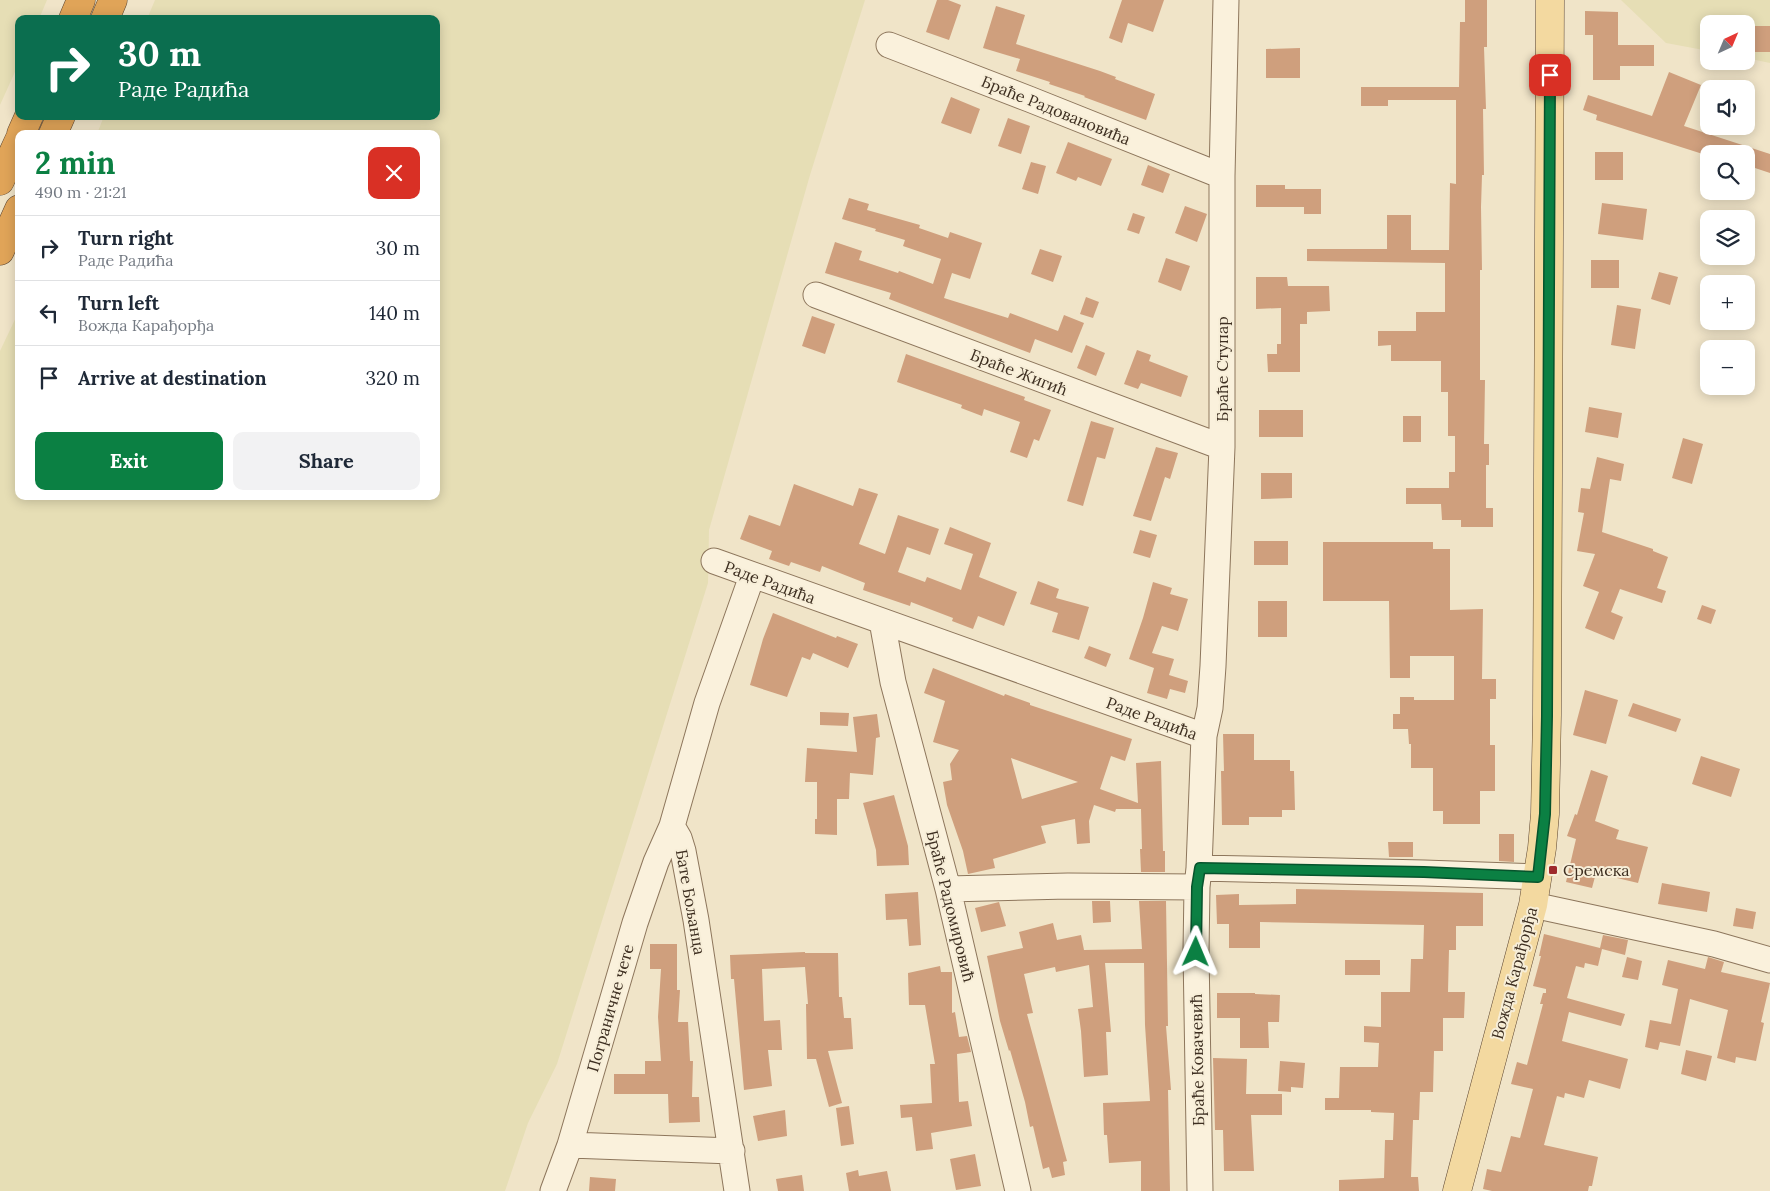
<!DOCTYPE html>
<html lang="en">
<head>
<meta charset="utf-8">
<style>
  body { margin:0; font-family:Lora,serif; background:#f2f2f3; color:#1f2937; height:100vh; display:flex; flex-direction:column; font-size:19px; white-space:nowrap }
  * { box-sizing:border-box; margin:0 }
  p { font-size:16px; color:#747a83 }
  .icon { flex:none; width:28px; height:28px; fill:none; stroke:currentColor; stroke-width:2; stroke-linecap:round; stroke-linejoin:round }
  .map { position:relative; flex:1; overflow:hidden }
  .side { position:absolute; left:15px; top:130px; width:425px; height:370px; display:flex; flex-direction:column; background:#fff; border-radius:10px; box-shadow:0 2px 12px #0003 }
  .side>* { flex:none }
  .top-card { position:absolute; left:15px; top:15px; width:425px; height:105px; border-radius:10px; box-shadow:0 2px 12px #0003; background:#0b6e4f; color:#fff; overflow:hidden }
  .needle { width:32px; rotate:44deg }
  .tools { position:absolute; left:1700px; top:15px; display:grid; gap:10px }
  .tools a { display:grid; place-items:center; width:55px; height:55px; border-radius:10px; background:#fff; box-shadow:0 2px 12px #0003; font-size:25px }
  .pin { position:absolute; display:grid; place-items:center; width:42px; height:42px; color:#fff; margin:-21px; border-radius:10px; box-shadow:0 2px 8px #0006 }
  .me { position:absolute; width:55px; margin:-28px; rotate:1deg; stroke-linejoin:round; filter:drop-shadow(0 0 4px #0008) }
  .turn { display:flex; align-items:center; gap:18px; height:105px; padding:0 20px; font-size:22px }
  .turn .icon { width:65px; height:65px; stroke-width:2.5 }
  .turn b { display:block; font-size:35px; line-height:42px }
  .round { display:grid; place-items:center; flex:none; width:52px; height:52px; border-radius:10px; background:#f2f2f3 }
  .summary { display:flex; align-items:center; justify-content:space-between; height:85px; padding:0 20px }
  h1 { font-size:30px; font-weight:700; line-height:38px; color:#0b8043 }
  .action { display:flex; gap:10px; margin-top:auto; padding:10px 20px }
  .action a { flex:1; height:58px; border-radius:10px; background:#0b8043; color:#fff; font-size:20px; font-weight:700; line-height:58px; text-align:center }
  .action a+a { background:#f2f2f3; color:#1f2937 }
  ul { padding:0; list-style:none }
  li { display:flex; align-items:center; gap:15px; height:65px; padding:0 20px; border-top:1px solid #e0e1e3 }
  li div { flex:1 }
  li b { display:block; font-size:19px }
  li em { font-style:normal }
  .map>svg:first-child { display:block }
  .farmland { fill:#e6deb5 }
  .building { fill:#cf9f7d; fill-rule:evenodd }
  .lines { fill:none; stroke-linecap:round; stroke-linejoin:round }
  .minor-casing { stroke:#8d765c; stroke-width:27 }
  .major-casing { stroke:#5b4430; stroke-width:29 }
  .highway-casing { stroke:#5b4430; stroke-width:29 }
  .minor { stroke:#faf1dc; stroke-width:25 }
  .major { stroke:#f3d9a0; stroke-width:28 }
  .highway { stroke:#e0a458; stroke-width:28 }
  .route-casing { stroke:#07532c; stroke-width:12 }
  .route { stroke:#0b8043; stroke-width:9 }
  .poi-dot { fill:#9e2a2b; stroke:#f7eed8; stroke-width:2 }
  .labels { text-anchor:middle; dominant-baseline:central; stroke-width:4; stroke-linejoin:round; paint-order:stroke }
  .street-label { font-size:16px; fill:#3d2e20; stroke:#f7eed8 }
  .poi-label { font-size:16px; fill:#3d2e20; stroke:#f7eed8; text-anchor:start }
</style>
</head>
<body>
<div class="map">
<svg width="1770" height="1191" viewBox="0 0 1770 1191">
  <rect width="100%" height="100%" fill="#f0e4c8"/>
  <path class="farmland" d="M0 0H47L39 19H19V63L0 105Z
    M155 0H865L810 175 709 530 708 583 557 1064 528 1123 505 1191H0V351L19 311V496H436V134H97L104 116H436V19H147Z
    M1621 0H1770V63L1746 58V24H1709V51L1666 43Z"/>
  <path class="building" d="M937 0H948L961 5 949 40 926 32Z
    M1122 0H1164L1153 32 1128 23 1122 43 1109 38Z
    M1465 0H1487V47H1484L1486 109H1483L1484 175H1482L1481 207 1482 270H1480V380H1485L1484 444H1489V465H1486V508H1493V527H1461V520H1442L1441 504H1406V488H1449V472H1455V436H1448V392H1441V361H1391V345L1378 346V331H1416V312H1445V263L1307 261V249H1387V215H1411V250H1449L1450 183 1456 184V100H1388V106H1361V87H1459L1460 22H1465Z
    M996 6 1025 15 1016 44 1100 71 1116 77 1115 79 1155 94 1146 120 1084 97 1085 96 1049 84 1050 82 1016 71 1020 59 983 48Z
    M1585 11 1618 12V45H1654V66H1620V80H1593V35H1585Z
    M1746 26H1770V52H1746Z
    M1300 48V78H1266V49Z
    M1669 72 1701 85 1684 126 1770 154V173L1746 165V154H1709V156L1596 120 1597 115 1583 110 1588 95 1652 116Z
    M951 97 980 109 971 134 941 123Z
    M1008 118 1030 126 1021 154 998 146Z
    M1068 142 1112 159 1101 186 1078 177 1076 181 1056 173Z
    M1595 152H1623V180H1595Z
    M1031 162 1046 166 1038 194 1022 189Z
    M1148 165 1170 174 1163 193 1141 185Z
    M1256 185H1285V189H1321V214H1304V207H1256Z
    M849 198 869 204 867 210 920 225 919 228 948 238 950 232 982 243 970 279 952 273 944 298 1008 318 1010 313 1058 331 1064 315 1084 323 1072 353 1035 339 1030 353 889 299 891 293 825 273 835 242 862 251 859 260 898 273 899 271 933 284 941 259 903 246 905 240 875 231 876 229 842 219Z
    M1602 203 1647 209 1643 240 1598 234Z
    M1185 206 1207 214 1197 242 1175 233Z
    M1133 213 1145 217 1139 234 1127 230Z
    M1040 249 1062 256 1053 282 1031 274Z
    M1166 258 1190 266 1181 291 1158 282Z
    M1591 260H1619V288H1591Z
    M1659 272 1678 277 1670 305 1651 299Z
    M1256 277H1287L1288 286H1329L1330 311 1307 312V324H1300V372H1268L1267 354H1277V344H1281V308L1256 309Z
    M1086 297 1099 302 1093 318 1080 314Z
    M1617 305 1641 309 1635 349 1611 345Z
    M812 316 835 324 825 354 802 346Z
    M1086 345 1105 353 1096 376 1077 368Z
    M1137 350 1151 355 1149 361 1188 376 1181 397 1141 383 1138 389 1124 384Z
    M906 354 1025 397 1024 400 1051 410 1039 441 1034 439 1027 458 1010 452 1020 422 984 409 982 416 961 408 962 405 897 382Z
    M1589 407 1622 413 1618 438 1585 432Z
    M1259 410H1303V437H1259Z
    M1403 416H1421V442H1403Z
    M1091 421 1114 428 1105 459 1097 457 1083 506 1067 501Z
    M1683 438 1703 444 1692 484 1672 478Z
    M1156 447 1178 453 1170 479 1165 477 1151 521 1133 516Z
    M1597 457 1624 464 1621 481 1610 479 1602 532 1653 549V551L1668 557 1657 588 1666 591 1662 603 1620 589 1611 612 1623 617 1614 640 1585 628 1599 592 1583 586 1595 554 1577 551 1584 513 1578 512 1581 488 1590 489Z
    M1261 473H1292V498L1261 499Z
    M794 484 853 506 859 488 878 494 859 544 885 554 898 515 939 529 930 555 907 547 898 572 925 582 927 577 961 590 973 554 944 544 950 527 991 543 979 577 1017 592 1004 626 978 616 973 629 952 621 953 618 911 602 910 606 863 590 865 583 822 566 820 572 791 562 789 566 769 559 772 551 740 539 749 515 780 526Z
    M1140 530 1157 535 1150 558 1133 553Z
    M1254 541H1288V565H1254Z
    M1323 542H1433V549H1450V610L1483 609 1482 679H1496V699H1490V745H1495V791H1480V824H1443V811H1433V768H1411V744H1409L1408 729H1393V714H1400V697H1414V700H1454V656H1410V678H1390L1389 601H1323Z
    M1038 581 1059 589 1056 598 1089 607 1079 640 1052 632 1058 613 1030 604Z
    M1153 582 1172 588 1170 594 1188 599 1178 631 1162 626 1152 653 1174 659 1169 675 1188 681 1185 693 1170 689 1167 699 1147 693 1154 668 1129 659 1143 618Z
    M1258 601H1287V637H1258Z
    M1702 605 1716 610 1711 624 1697 619Z
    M773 613 836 638 837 636 858 644 848 668 813 653 810 660 802 657 787 697 750 685 763 639Z
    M1089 646 1111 654 1106 667 1084 658Z
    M933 668 1004 696 1005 694 1030 703V705L1132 739 1125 761 1111 756 1100 789 1138 803 1136 763 1161 761 1163 851H1165V872H1141L1140 849H1142L1141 809H1116L1115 812 1094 805 1089 821 1090 843 1077 844 1075 819 1041 826 1046 843 993 859 995 868 968 874 963 851 947 805 943 782 952 780 950 764 959 750 933 742 945 701 924 693ZM1011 758 1078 782 1022 799Z
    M1585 690 1618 700 1606 744 1573 735Z
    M1633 703 1681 719 1676 732 1628 716Z
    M820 712 849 713 848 726 820 725Z
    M877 714 880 737 876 738 873 775 850 773 849 799H837V835L815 834V819H817V782H805L807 748 857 752 853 717Z
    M1223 734H1254V760H1290V771H1294L1295 810H1282V817H1249V825H1222L1221 771H1224Z
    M1701 756 1740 769 1731 797 1692 784Z
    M1591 770 1608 776 1595 821 1619 830 1616 839 1648 847 1638 883 1596 873 1592 888 1566 882 1576 839 1567 836 1575 814 1577 815Z
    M894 795 908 846 909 865 877 866 876 850 863 803Z
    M1499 834H1514V862L1499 861Z
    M1388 842H1413V857H1389Z
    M1662 883 1710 892 1707 912 1658 904Z
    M1296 889 1483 893V926H1456V950H1449L1448 992H1465L1464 1018H1443V1051H1434L1433 1092H1420L1419 1120H1413L1411 1177H1418L1419 1191H1339V1180L1384 1178 1385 1140H1393L1394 1113 1371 1112V1110H1325V1098H1339L1340 1067H1378L1379 1043 1364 1042V1026L1381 1027V992H1410L1411 959H1423L1424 925 1260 922V948H1229V924H1217L1216 895 1239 894V905L1296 904Z
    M918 892 921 945 909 946 907 919 886 920 885 894Z
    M1092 901H1110L1111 922 1093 923Z
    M1139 901H1166L1168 1026H1166L1171 1090H1168L1170 1191H1141V1161L1109 1163 1107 1135H1104L1103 1103 1150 1101 1145 1025 1144 963H1105L1111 1032H1106L1108 1075 1084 1077 1081 1031 1078 1009 1093 1007 1089 965 1056 972 1055 967 1024 974 1033 1013 1027 1014 1067 1161 1063 1162 1065 1175 1052 1178 1049 1167 1043 1169 1033 1126 1030 1127 1025 1102 1010 1050 1009 1051 1000 1021 987 956 1023 948 1019 932 1053 923 1057 940 1081 935 1084 950 1142 949Z
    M999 902 1006 926 981 932 975 908Z
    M1736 908 1756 912 1753 929 1733 926Z
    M1544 934 1600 948 1603 935 1628 940 1625 955 1602 949 1598 966 1585 963 1584 968 1576 966 1567 998 1625 1014 1621 1026 1569 1012 1562 1041 1628 1059 1620 1089 1589 1080 1584 1098 1565 1093 1564 1098 1557 1096 1544 1145 1598 1157 1592 1186H1589L1588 1191H1492L1483 1189 1487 1169 1501 1172 1511 1136 1520 1138 1533 1089 1511 1084 1517 1062 1527 1065 1543 1004H1540L1543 993H1546V989L1533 986 1541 956H1539Z
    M650 944H677V990H680L678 1022H688L690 1061H693L692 1097H699L700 1122 669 1123 668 1094H614V1074H645V1061H661L658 1017 661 969H650Z
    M805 952V953H838L839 997H842L844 1018H851L853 1049 828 1051 842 1103 829 1107 816 1059H807L806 1004H808L805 967 762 969 764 1021 780 1020 782 1050H768L772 1086 744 1090 734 979H731L730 955Z
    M1627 957 1642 961 1638 980 1622 977Z
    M1708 957 1724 962 1721 972 1770 983 1761 1022 1764 1023 1756 1061 1736 1057 1735 1063 1717 1058 1728 1010 1690 999 1680 1046 1660 1042 1658 1050 1645 1047 1650 1020 1671 1024 1678 989 1662 985 1668 960 1705 969Z
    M1345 960H1380V975H1345Z
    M940 966 941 972H952V1013L955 1012 959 1037 967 1036 971 1052 957 1054 959 1102 968 1101 972 1126 931 1133 933 1149 916 1151 912 1117 901 1118 900 1105 932 1103 930 1064H935L925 1005H909L908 973Z
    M1217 993H1255V994L1280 995 1279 1022H1268L1269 1048H1240V1018H1217Z
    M1686 1050 1712 1056 1706 1081 1681 1074Z
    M1213 1058 1247 1059 1246 1094H1282V1115H1251L1254 1171H1224L1223 1130H1215Z
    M1280 1061 1305 1063 1303 1088 1291 1087V1092L1278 1091Z
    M849 1106 854 1144 841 1146 836 1108Z
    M785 1110 787 1136 758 1141 753 1116Z
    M975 1154 981 1186 956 1190 950 1159Z
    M858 1170 859 1176 887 1171 891 1191H849L846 1173Z
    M802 1175 804 1191H778L776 1179Z
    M590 1177 616 1179 615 1191H589Z"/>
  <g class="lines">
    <g class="minor-casing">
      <path id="minor" d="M889 45 1029 99 1222 176
        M816 295 1222 447
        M714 561 1204 736
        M882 621 893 682 948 889 1018 1191
        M672 826 679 838 683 851 696 920 737 1191
        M1199 868 1424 873 1538 877
        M948 889 1068 886 1197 887
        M1533 905 1714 944 1770 960
        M570 1145 732 1151
        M553 1191 570 1145 635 923 656 862 672 826 707 703 752 576
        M1200 1191 1196 952 1197 887 1199 868 1204 736 1210 708 1213 666 1222 447V176L1226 0"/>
    </g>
    <g class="major-casing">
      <path id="major" d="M1457 1191 1533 905 1542 848 1545 814 1547 715 1550 0"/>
    </g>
    <g class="highway-casing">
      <path id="highway" d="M73 19 81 0
        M105 19 113 0
        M21 134 29 116
        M53 134 61 116
        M0 181 19 140
        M0 251 19 209"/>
    </g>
    <use href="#minor" class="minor"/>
    <use href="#major" class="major"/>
    <use href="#highway" class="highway"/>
  </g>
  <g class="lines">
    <g class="route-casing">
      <path id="route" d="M1196 952 1197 887 1200 868 1424 872 1538 877 1545 814 1547 716 1550 75"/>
    </g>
    <use href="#route" class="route"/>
  </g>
  <rect class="poi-dot" x="1548" y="865" width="10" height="10" rx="2.5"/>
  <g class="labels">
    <g class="street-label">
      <text transform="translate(1056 110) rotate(22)">Браће Радовановића</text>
      <text transform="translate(1222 369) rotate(-90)">Браће Ступар</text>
      <text transform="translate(1019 372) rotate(21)">Браће Жигић</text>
      <text transform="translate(770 582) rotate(20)">Раде Радића</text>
      <text transform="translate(1152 718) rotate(20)">Раде Радића</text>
      <text transform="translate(691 902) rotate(80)">Бате Бољанца</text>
      <text transform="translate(951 906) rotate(76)">Браће Радомировић</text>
      <text transform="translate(1514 973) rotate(-75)">Вожда Карађорђа</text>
      <text transform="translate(610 1008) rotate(-74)">Пограничне чете</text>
      <text transform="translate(1197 1060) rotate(-91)">Браће Ковачевић</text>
    </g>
    <g class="poi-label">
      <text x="1563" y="870">Сремска</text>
    </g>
  </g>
</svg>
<div class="tools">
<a><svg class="needle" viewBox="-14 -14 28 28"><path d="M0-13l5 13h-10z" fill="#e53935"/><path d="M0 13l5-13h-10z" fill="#747a83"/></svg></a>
<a><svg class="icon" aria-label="sound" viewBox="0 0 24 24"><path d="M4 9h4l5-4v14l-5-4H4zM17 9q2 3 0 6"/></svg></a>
<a><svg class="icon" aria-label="search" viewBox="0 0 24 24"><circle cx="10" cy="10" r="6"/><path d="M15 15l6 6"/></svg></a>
<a><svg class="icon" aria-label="layers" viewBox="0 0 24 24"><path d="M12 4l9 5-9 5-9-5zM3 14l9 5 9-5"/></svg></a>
<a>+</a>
<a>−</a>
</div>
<div class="pin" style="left:1550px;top:75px;background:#d93025"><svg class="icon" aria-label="arrive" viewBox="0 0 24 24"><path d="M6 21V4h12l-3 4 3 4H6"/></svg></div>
<svg class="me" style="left:1196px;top:952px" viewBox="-20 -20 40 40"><path d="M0-17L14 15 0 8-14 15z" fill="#0b8043" stroke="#fff" stroke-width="4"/></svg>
<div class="top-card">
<div class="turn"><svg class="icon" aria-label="right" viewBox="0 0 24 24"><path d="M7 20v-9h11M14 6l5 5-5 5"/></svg><div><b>30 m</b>Раде Радића</div></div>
</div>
<section class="side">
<div class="summary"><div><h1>2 min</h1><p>490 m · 21:21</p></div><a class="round" style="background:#d93025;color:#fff"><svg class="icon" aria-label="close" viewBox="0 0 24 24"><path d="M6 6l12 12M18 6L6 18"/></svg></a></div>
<ul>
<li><svg class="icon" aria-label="right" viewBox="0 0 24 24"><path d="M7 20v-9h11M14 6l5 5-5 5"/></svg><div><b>Turn right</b><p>Раде Радића</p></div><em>30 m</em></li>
<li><svg class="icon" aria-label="left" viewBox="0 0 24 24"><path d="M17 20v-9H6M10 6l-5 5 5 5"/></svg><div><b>Turn left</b><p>Вожда Карађорђа</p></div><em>140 m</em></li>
<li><svg class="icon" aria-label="arrive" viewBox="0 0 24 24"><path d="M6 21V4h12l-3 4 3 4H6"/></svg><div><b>Arrive at destination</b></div><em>320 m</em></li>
</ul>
<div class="action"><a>Exit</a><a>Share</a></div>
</section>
</div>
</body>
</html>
